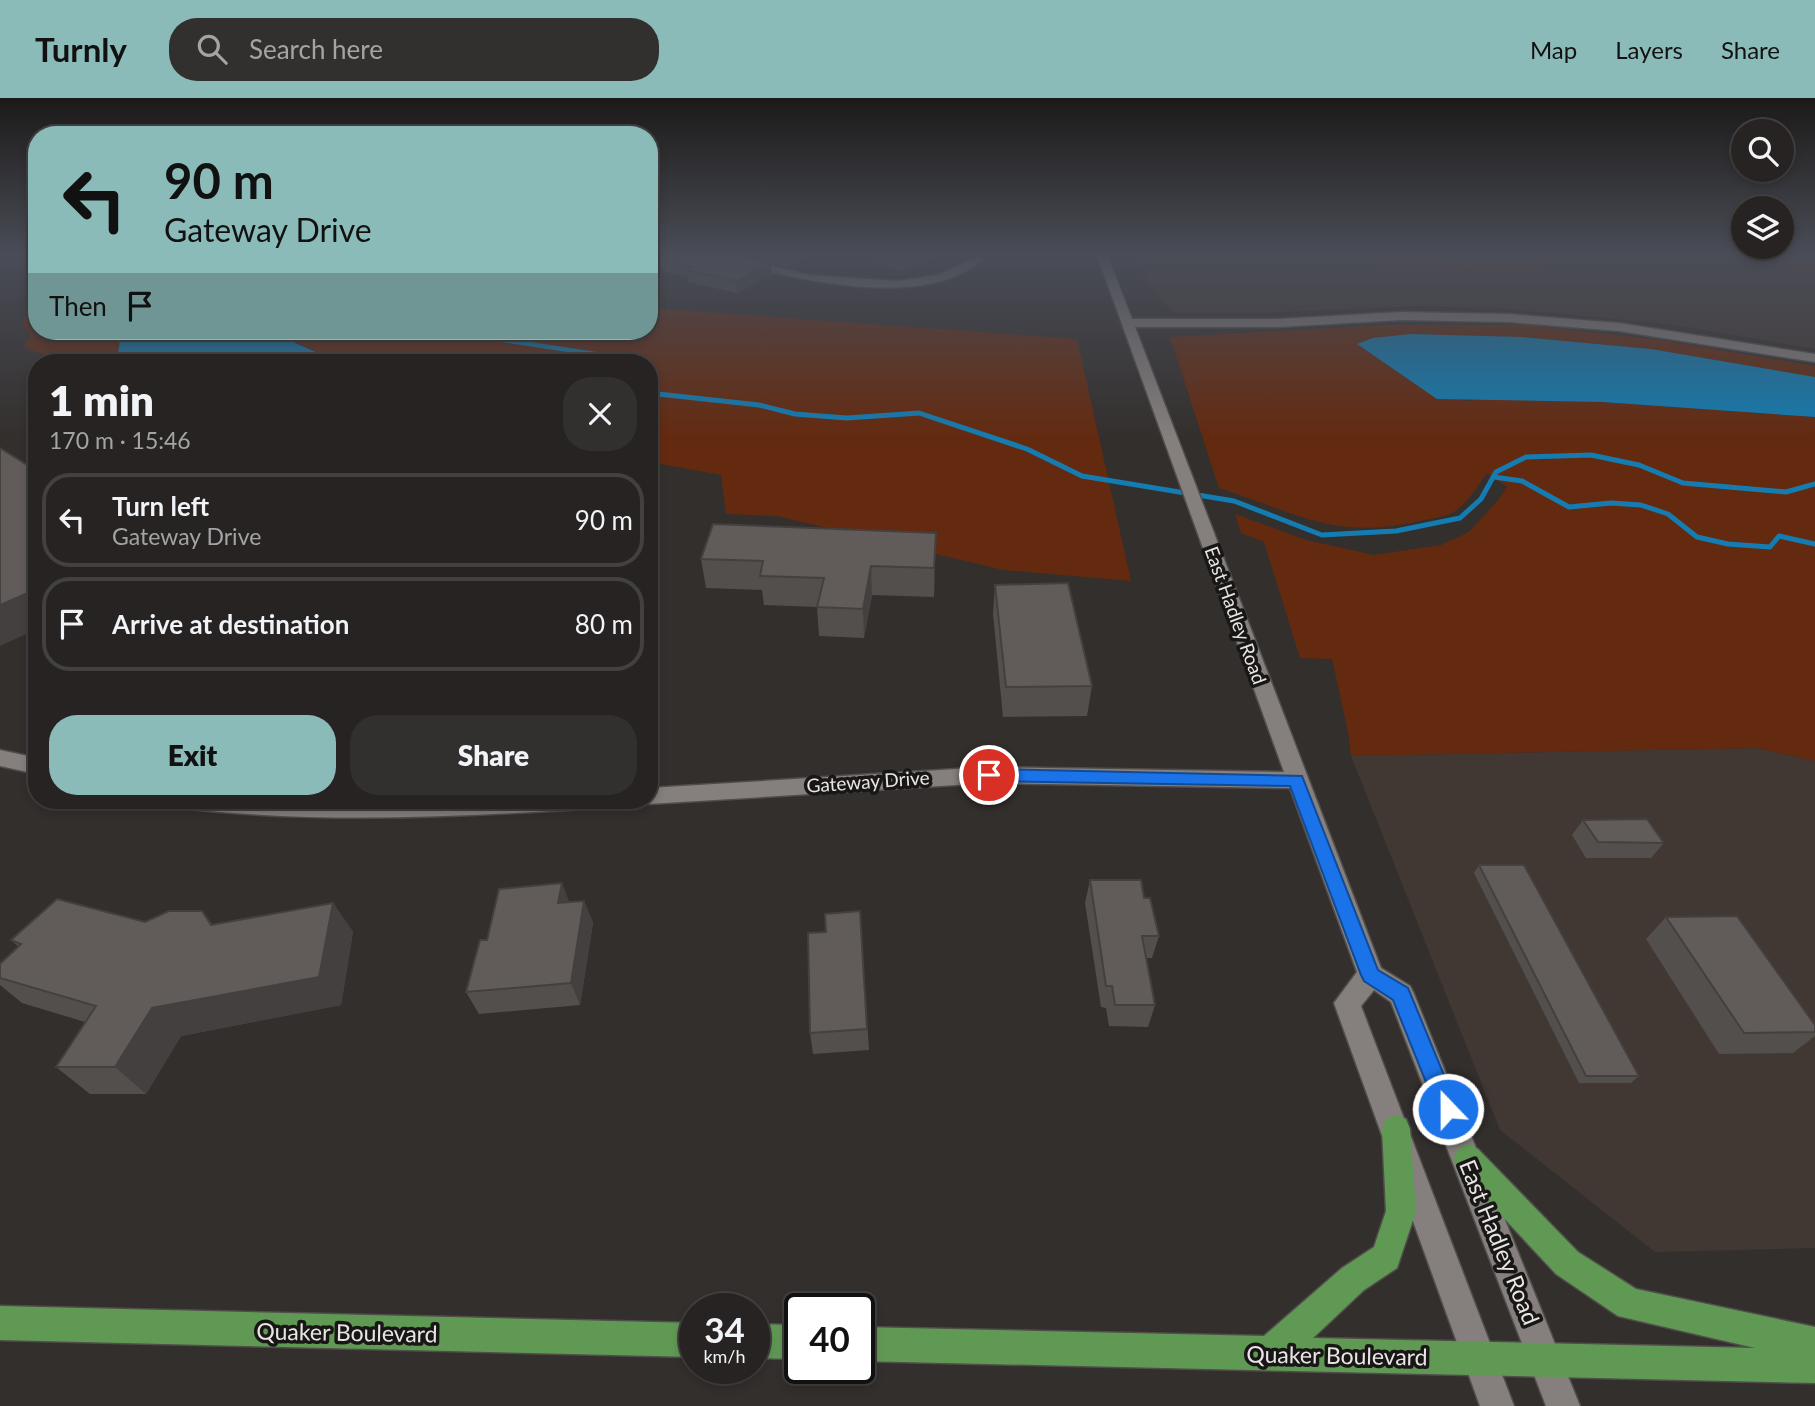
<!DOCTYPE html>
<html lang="en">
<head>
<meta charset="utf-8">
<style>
  body { margin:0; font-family:Lato,sans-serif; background:#322f2f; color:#f1f3f6; height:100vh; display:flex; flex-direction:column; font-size:26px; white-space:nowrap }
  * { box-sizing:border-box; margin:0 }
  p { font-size:23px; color:#a4a4a5 }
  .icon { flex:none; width:38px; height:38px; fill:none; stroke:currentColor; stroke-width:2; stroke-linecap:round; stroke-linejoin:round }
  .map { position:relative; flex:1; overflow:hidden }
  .side { position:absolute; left:28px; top:256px; width:630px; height:455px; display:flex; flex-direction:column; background:#262322; border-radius:28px; box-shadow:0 4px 10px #0003,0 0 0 2px #424040 }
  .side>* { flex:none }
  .guide { position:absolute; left:28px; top:28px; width:630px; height:214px; border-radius:28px; box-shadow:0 4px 10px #0003,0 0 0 2px #424040; background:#8bbbb9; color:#111; overflow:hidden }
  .buttons { position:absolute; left:1731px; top:21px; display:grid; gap:14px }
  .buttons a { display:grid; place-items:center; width:63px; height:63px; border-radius:50%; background:#262322; box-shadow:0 4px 10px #0003,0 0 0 2px #424040; font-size:35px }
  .speed { position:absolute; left:679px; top:1195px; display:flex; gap:14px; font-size:35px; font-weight:700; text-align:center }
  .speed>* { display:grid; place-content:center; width:91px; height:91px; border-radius:50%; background:#262322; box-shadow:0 4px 10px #0003,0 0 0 2px #424040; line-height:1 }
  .speed small { font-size:18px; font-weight:400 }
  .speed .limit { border:4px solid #111; border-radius:10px; background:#fff; color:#111 }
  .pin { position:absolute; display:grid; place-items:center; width:60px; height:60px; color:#fff; margin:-30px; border:4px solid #fff; border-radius:50%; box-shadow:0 2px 7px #0007 }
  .me { position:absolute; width:77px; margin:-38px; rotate:338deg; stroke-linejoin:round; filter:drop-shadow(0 0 5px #0008) }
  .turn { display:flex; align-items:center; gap:24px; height:147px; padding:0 21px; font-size:32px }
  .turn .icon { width:91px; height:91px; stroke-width:2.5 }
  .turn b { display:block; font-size:49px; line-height:60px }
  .then { display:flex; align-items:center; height:66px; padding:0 21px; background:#0003; gap:14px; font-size:26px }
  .round { display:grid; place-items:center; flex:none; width:74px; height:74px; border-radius:28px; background:#322f2f }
  .summary { display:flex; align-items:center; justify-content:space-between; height:119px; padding:0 21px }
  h1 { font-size:42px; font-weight:800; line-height:52px }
  .primary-button { display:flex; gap:14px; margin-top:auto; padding:14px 21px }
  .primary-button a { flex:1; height:80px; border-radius:28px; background:#8bbbb9; color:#111; font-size:28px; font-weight:800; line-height:80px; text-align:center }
  .primary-button a+a { background:#322f2f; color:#f1f3f6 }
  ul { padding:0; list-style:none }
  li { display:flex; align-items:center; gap:21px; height:94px; margin:0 14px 10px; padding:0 7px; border:4px solid #424040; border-radius:28px }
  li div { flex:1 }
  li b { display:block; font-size:26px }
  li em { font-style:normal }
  header { display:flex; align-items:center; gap:42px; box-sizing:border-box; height:98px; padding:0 35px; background:#8bbbb9; color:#111 }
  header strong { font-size:33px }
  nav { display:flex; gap:38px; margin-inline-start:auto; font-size:24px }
  .search { width:490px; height:63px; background:#322f2f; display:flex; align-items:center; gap:18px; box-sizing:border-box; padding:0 24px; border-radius:28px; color:#a4a4a5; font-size:26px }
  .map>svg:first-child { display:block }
  .built { fill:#413733 }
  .green { fill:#642a10 }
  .water { fill:#147cb1 }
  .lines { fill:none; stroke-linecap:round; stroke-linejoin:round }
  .stream-far1 { stroke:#147cb1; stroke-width:4.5 }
  .stream { stroke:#147cb1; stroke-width:5 }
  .minor-casing { stroke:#504d4b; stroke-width:3 }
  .major-casing { stroke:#504d4b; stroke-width:3 }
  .minor { fill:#857f7d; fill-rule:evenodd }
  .major { fill:#609954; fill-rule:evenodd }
  .wall { fill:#534f4d }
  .shaded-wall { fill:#44403f }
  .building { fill:#615c5a; stroke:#44403f; stroke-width:2 }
  .route { fill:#1a73e8; stroke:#114b97; stroke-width:2 }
  .labels { text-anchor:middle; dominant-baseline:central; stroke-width:7; stroke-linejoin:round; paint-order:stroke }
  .street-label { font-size:19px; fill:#e8e5e4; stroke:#191716 }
  .near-street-label { font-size:23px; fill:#e8e5e4; stroke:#191716 }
</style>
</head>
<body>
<header>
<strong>Turnly</strong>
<div class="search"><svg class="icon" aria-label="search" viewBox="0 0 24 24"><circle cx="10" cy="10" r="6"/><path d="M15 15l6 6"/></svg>Search here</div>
<nav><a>Map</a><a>Layers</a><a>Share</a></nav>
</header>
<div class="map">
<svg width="1815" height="1308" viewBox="0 0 1815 1308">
  <rect width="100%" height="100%" fill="#332f2d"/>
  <path class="built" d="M1136 157H1815V251L1668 226 1498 210 1417 208 1261 215H1174L1150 189Z
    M1757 650 1815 663V1150L1655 1154 1500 1032 1351 658Z"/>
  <path class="green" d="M1360 157H1565L1539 172 1516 174 1380 171Z
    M1754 157H1815V176L1762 162Z
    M649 210 1077 241 1131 483 1003 472 777 418 726 416 721 377 649 364V264H341L269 233H649Z
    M37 213V233H121L117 264H64L23 249 31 238 22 226 23 221Z
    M1384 227H1529L1660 242 1815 268V279L1651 251 1522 239 1411 236 1464 303 1492 300 1602 304 1815 319V663L1757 650 1351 658 1348 634 1332 561 1300 560 1264 444 1241 435 1235 416 1306 442 1374 457 1441 447 1469 434 1500 400 1507 389 1487 375C1477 389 1467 406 1452 415 1442 420 1426 421 1415 424 1333 442 1294 414 1219 390L1170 239Z"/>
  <path class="water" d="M121 233H269L338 264H117Z
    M1411 236 1522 239 1651 251 1815 279V319L1602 304 1437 301 1357 246 1373 240Z"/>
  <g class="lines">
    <path class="stream-far1" d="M413 233 457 239H483L595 256 607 264"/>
    <path class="stream" d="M649 295 759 307 795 316 847 320 919 315 1027 351 1082 378 1234 403 1322 437 1396 433 1460 420 1481 401 1496 374 1526 359 1591 357 1639 367 1683 385 1786 394 1815 386
      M1494 379 1522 383 1569 409 1611 405 1641 407 1668 416 1697 439 1728 446 1770 449 1779 438 1815 446"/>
    <g class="minor-casing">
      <path id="minor" d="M713 157H730L808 177 898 183 938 177 977 159 982 162C930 208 820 186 759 171 744 167 724 165 713 157Z
        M1097 157H1107L1132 221H1278L1401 214 1509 216 1619 225 1815 256V264L1619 233 1509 224 1401 222 1278 229H1135L1381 870 1410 888 1414 896 1580 1308H1546L1391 904 1374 892 1361 908 1514 1308H1480L1334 905 1357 874 1290 690 989 685 649 706 640 702H649V690L989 669 1284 674Z
        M0 652 37 660V676L0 668Z
        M169 702 337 704 611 702 608 708 600 710C459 719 320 726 180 710L172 708Z"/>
    </g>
    <g class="major-casing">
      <path id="major" d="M1396 1017 1406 1021 1410 1031 1416 1113 1397 1170 1364 1192 1313 1240 1755 1250 1618 1218 1556 1176 1458 1071 1453 1061 1458 1051 1468 1046 1478 1051 1578 1154 1636 1191 1815 1229V1285L859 1263V1229L1264 1238 1342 1170 1374 1149 1386 1113 1382 1031 1386 1021Z
        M0 1208 695 1225V1259L0 1242Z
        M754 1226 800 1227V1261L754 1260Z"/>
    </g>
    <use href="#minor" class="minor"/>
    <use href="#major" class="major"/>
  </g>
  <path class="wall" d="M649 157 772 177 737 195 688 184V179L649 169Z
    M740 157H809L787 169Z
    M872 157H942L904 174 872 164Z
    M1783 157H1815V166L1796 165Z
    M701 461 935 464 934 499 872 497 864 540 819 538 817 509 764 507 762 492 706 490Z
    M995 487 1092 588 1087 618 1003 619 993 516Z
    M1583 722 1664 745 1651 760H1586L1572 737Z
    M1479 767 1639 978 1631 985H1579L1474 775Z
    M1090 782 1144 800 1159 838 1152 860H1146L1155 907 1148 929 1109 928 1106 910 1101 909 1085 805Z
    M584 803 593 825 580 907 479 916 466 894 487 842 570 804Z
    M333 805 353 834 341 907 181 938 146 996H90L56 969 85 924 22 905 0 887V866L19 849 11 842 145 824 202 813 213 827Z
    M860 813 869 952 813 956 810 935 826 834Z
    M1666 819 1815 927V938L1793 955 1719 956 1646 841Z"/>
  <path class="shaded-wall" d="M786 157H809L787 169Z
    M916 157H942L904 174V162Z
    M771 165 772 177 737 195 736 183Z
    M936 435 935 464 934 499V470Z
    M871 468 872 497 864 540 863 511Z
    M37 491V531L0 548V507Z
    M562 785 571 808 558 805Z
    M584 803 593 825 580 907 571 885Z
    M333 805 353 834 341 907 181 938 146 996 115 969 152 910Z"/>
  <path class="building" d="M649 157H738L771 165 736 183 687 172 692 169 649 158Z
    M886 157H916L904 162Z
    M0 350 37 373V491L0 507Z
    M713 426 936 435 934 470 871 468 863 511 817 509 824 480 760 478 763 463 701 461Z
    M1068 485 1092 588 1006 589 995 487Z
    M1647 721 1664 745 1598 744 1583 722Z
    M1479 767H1524L1639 978H1586Z
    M1090 782H1141L1144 800H1150L1159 838H1142L1155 907H1115L1112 888H1106Z
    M562 785 558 805 584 803 571 885 466 894 480 842H487L499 791Z
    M57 801 145 824 169 813H202L211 827 333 805 319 879 152 910 115 969H56L96 908 0 880V866L21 846 11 842Z
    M860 813 867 931 810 935 808 835 826 834 825 816Z
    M1737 818 1815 927V934L1744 935 1666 819Z"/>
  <linearGradient id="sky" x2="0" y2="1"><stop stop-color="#1c1a19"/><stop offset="0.46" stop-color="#4a4d57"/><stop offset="1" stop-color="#4a4d57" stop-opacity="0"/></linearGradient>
  <rect width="1815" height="340" fill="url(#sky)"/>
  <path class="route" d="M989 671 1302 678 1378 872 1408 890 1458 1011 1455 1019 1448 1022 1440 1019 1393 902 1364 883 1361 877 1290 688 989 683 981 677Z"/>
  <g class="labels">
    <g class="street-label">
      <text transform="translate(1236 517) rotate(70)">East Hadley Road</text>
      <text transform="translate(868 683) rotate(-4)">Gateway Drive</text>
    </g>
    <g class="near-street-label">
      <text transform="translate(1500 1144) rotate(68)">East Hadley Road</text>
      <text transform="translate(347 1234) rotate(1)">Quaker Boulevard</text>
      <text transform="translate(1337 1257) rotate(1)">Quaker Boulevard</text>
    </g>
  </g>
</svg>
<div class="buttons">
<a><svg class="icon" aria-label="search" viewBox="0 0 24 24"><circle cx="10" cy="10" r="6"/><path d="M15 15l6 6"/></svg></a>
<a><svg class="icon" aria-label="layers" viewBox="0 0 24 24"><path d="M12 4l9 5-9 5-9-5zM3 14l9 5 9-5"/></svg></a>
</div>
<div class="speed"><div>34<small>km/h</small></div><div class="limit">40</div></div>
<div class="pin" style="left:989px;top:677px;background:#d93025"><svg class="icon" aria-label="arrive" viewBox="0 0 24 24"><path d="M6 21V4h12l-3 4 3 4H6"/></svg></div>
<svg class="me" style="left:1448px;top:1011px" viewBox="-20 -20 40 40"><circle r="17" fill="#1a73e8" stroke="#fff" stroke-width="3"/><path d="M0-11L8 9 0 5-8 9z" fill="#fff"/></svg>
<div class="guide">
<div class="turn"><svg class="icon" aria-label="left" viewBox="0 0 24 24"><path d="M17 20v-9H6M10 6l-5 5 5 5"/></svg><div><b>90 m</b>Gateway Drive</div></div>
<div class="then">Then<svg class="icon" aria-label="arrive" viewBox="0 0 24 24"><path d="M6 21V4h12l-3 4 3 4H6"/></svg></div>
</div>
<section class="side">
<div class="summary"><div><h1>1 min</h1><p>170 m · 15:46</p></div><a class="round"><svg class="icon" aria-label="close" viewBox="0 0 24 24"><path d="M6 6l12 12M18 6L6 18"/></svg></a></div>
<ul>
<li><svg class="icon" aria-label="left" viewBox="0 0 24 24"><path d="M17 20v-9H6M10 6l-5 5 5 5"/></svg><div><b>Turn left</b><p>Gateway Drive</p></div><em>90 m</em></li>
<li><svg class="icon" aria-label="arrive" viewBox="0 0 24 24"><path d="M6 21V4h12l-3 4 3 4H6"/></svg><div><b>Arrive at destination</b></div><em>80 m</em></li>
</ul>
<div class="primary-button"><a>Exit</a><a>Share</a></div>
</section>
</div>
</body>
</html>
